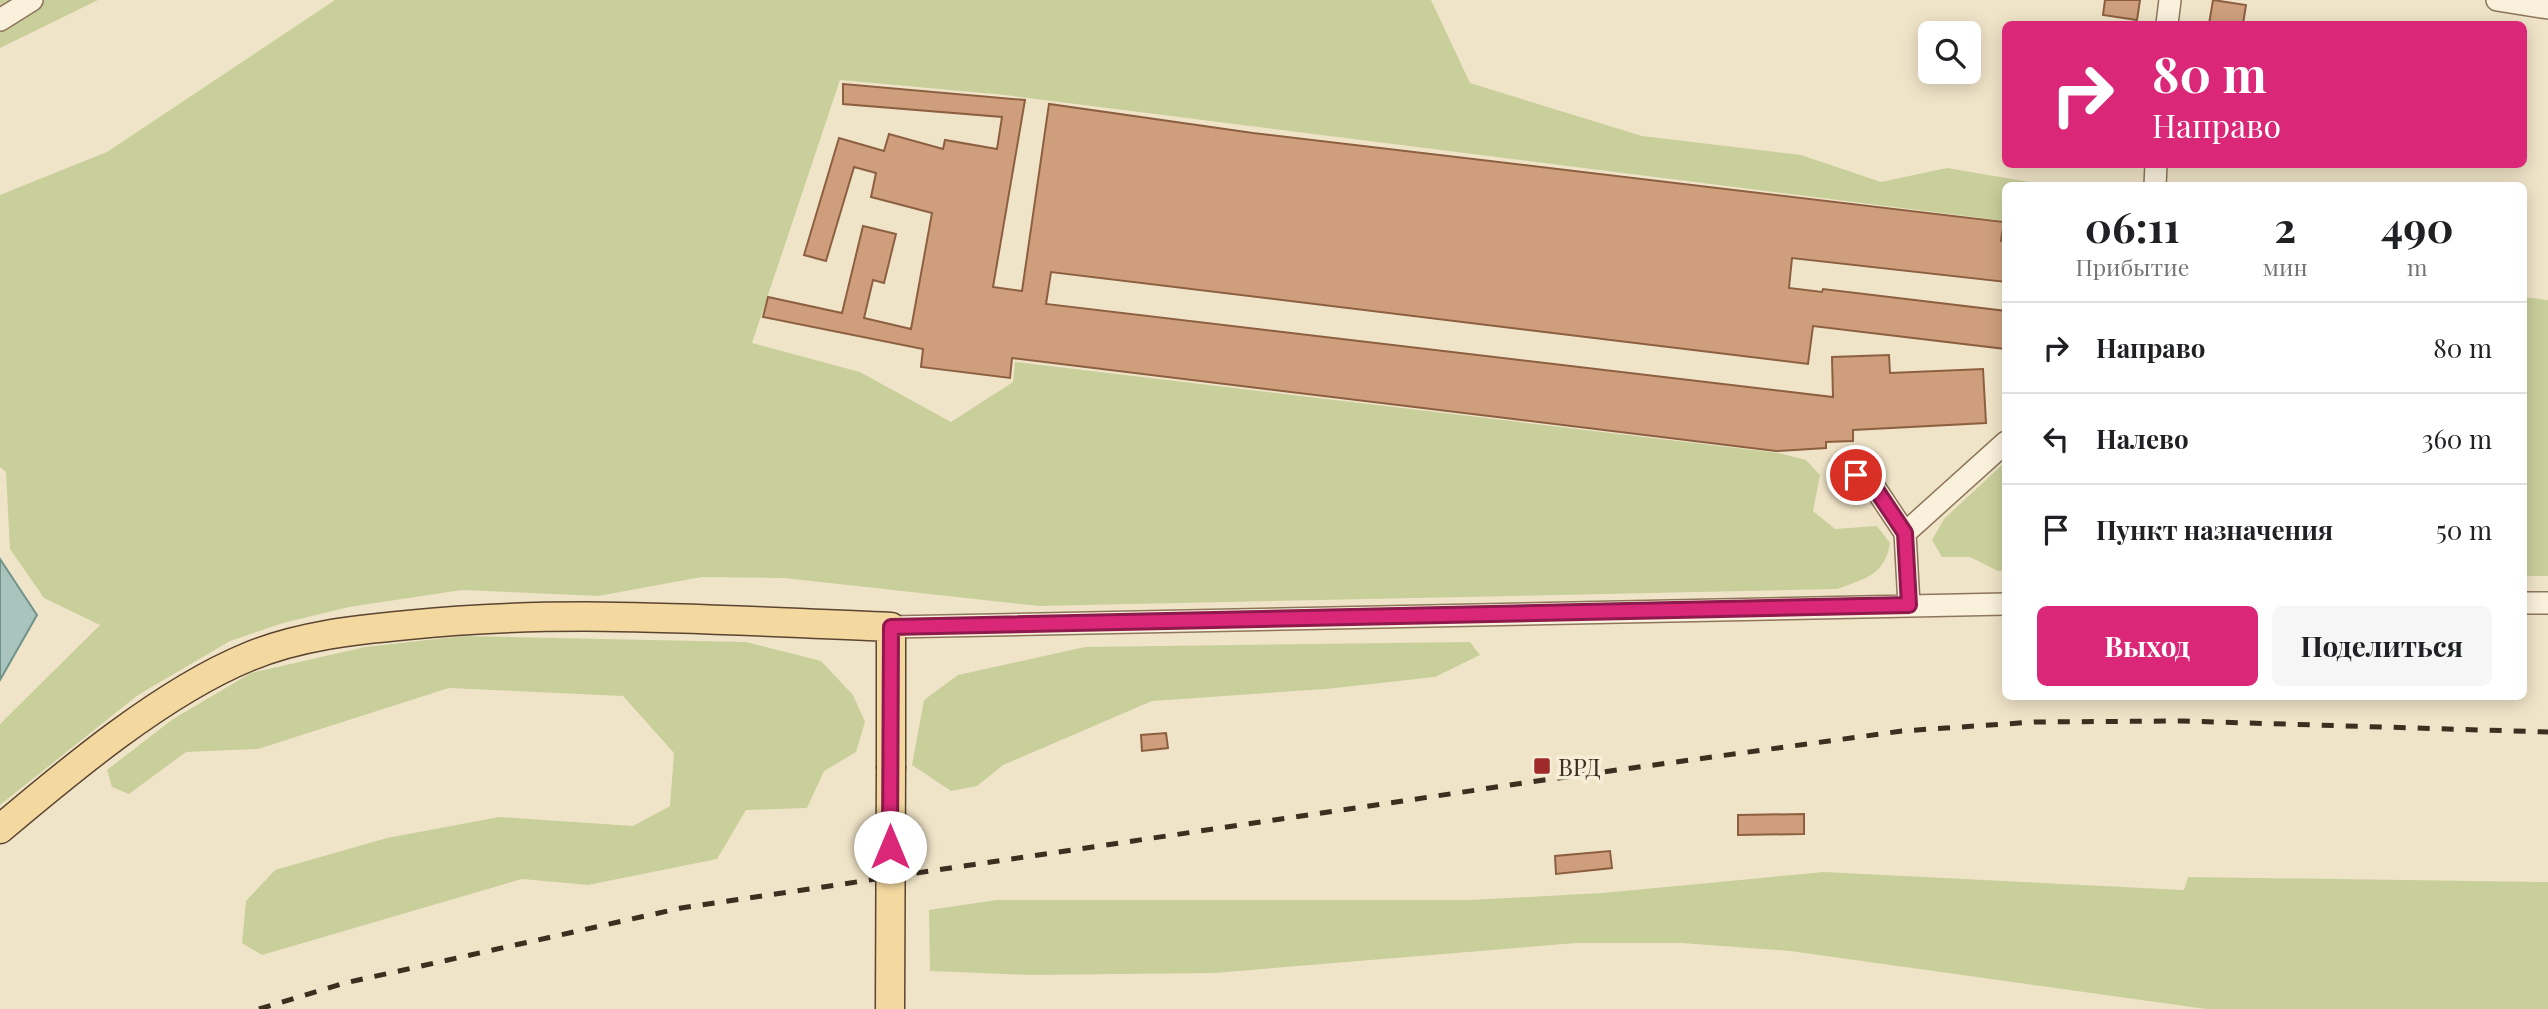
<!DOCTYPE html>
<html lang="ru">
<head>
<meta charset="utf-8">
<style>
  body { margin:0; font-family:"Playfair Display",serif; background:#f6f6f6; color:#202124; height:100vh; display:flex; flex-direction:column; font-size:26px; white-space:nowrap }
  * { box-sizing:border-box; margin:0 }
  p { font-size:23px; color:#757577 }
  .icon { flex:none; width:38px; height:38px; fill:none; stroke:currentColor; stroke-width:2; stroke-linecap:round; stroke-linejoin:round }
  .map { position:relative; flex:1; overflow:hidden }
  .sheet { position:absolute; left:2002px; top:182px; width:525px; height:518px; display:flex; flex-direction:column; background:#fff; border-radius:10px; box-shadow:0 4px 18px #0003 }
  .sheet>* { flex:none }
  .banner { position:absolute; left:2002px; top:21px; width:525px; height:147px; border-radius:10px; box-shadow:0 4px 18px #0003; background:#db2777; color:#fff; overflow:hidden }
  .tools { position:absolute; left:1918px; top:21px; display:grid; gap:14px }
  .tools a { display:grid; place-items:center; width:63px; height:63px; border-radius:10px; background:#fff; box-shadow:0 4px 18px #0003; font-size:35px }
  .pin { position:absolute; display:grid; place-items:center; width:60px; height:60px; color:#fff; margin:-30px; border:4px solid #fff; border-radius:50%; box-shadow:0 2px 7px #0007 }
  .me { position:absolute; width:77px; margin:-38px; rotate:0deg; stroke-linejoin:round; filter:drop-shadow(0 0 5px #0008) }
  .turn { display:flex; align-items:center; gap:24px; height:147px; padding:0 35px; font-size:32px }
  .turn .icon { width:91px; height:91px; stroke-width:2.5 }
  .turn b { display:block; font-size:49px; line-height:60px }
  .eta { display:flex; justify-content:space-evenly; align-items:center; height:119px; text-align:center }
  .eta b { font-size:42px; font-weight:700; line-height:49px }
  .action { display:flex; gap:14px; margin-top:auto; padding:14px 35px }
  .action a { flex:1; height:80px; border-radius:10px; background:#db2777; color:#fff; font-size:28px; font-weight:700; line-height:80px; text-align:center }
  .action a+a { background:#f6f6f6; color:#202124 }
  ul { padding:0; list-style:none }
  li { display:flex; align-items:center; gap:21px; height:91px; padding:0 35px; border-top:2px solid #e0e0e0 }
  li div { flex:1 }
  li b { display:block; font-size:26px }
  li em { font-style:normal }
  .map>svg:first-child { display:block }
  .green { fill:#c9cf9b }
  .water { fill:#a9c4bc; stroke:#6f938a; stroke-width:2 }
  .building { fill:#cf9f7d; stroke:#8d5f41; stroke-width:2 }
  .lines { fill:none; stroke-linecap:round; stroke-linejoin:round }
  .minor-casing { stroke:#8d765c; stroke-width:24 }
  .major-casing { stroke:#5b4430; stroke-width:31 }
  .minor { stroke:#faf1dc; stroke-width:21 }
  .major { stroke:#f3d9a0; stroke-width:28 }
  .rail { stroke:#3d2e20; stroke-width:5; stroke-dasharray:12 12; stroke-linecap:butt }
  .major-bridge-casing { stroke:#5b4430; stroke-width:31; stroke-linecap:butt }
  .major-bridge { stroke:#f3d9a0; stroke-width:28 }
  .route-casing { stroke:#8e194d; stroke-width:18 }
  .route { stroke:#db2777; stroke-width:12 }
  .poi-dot { fill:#9e2a2b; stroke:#f7eed8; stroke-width:2.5 }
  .labels { text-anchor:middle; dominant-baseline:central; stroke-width:7; stroke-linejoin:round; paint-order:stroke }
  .poi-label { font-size:24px; fill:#3d2e20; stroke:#f7eed8; text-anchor:start }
</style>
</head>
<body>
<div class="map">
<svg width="2548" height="1009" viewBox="0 0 2548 1009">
  <rect width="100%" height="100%" fill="#f0e4c8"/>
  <path class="green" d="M0 0H98L0 48Z
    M335 0H1431L1470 83 1642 136 1801 155 1881 182 1947 168 2048 185 2006 186 2005 221 1005 95 840 80 752 343 860 372 951 422 1013 382 1015 362 1779 453 1806 460 1820 475 1813 511 1835 529 1877 526 1890 543C1885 575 1865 579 1837 589L1039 606 784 578 702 577 598 596 462 590 349 607 283 623 230 641 138 695 0 805V724L100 625 44 598 10 549 6 472 0 467V195L107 152Z
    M2524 297 2548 300V576H2524Z
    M2005 462V571H1998L1970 557H1942L1932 540 1944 519Z
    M463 636 746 642 821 661 853 695 865 722 856 752 824 771 807 808 746 810 717 859 588 885 522 879 262 955 242 943 246 901 275 870 387 838 499 817 633 826 670 806 674 753 623 696 449 688 258 749 186 752 129 794 112 787 107 770 173 719 251 673 365 647Z
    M1470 642 1480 655 1435 677 1326 689 1152 701 1003 765 977 786 951 791 912 765 924 700 958 675 1085 647Z
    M1824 872 2184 890 2188 877 2548 882V1009H2206L1790 951 1681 943H1576L1214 973 1028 975 930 971 929 910 996 900H1470L1602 893Z"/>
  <path class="water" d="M0 559 37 615 0 680Z"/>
  <path class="building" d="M2105 0H2140L2137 20 2103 15Z
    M2213 0 2246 5 2243 24H2209Z
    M843 84 1025 100 993 287 1022 291 1049 104 1253 133 2004 222 2001 241H2006V282L1792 258 1789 288 1822 292 1823 289 2006 311V349L1813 326 1808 364 1051 272 1046 304 1833 397 1832 357 1889 355 1890 373 1983 369 1986 423 1853 430V441L1826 442V448L1776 451 1012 358 1010 378 921 367 923 349 763 317 768 297 842 313 863 226 896 234 884 283 873 280 864 318 911 329 932 213 871 197 876 173 854 167 826 261 804 255 839 138 884 151 889 134 943 149 945 140 997 149 1002 117 843 104Z
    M1166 733 1168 748 1142 751 1141 735Z
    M1804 814V834L1738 835V815Z
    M1610 851 1612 868 1556 874 1555 856Z"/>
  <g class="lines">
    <g class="minor-casing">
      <path id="minor" d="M2497 0 2548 8
        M0 20 32 0
        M2167 24 2170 0
        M2155 186 2156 164
        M1840 466 1873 485 1905 533
        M2524 603H2548
        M1909 605 1905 533 2006 442
        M891 627 2006 604"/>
    </g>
    <g class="major-casing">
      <path id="major" d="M0 829C70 770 163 692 248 657 298 636 354 630 408 625 568 608 730 621 891 627V766"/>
    </g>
    <use href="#minor" class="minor"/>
    <use href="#major" class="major"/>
    <path class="rail" d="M259 1009 345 983 681 908 1544 780 1902 731 2034 722 2182 721 2548 732"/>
    <g class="major-bridge-casing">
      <path id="major-bridge" d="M890 1009 891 766"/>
    </g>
    <use href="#major-bridge" class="major-bridge"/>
  </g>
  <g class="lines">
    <g class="route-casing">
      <path id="route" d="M890 847 891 627 1909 605 1905 533 1873 485 1856 475"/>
    </g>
    <use href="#route" class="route"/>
  </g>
  <rect class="poi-dot" x="1533" y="757" width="18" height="18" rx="3.5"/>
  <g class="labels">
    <g class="poi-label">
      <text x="1558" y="766">ВРД</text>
    </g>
  </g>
</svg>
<div class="tools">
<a><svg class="icon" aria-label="search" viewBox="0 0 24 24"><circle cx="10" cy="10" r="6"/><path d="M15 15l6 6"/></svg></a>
</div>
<div class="pin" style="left:1856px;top:475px;background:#d93025"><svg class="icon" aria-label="arrive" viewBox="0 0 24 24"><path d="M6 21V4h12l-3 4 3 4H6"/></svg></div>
<svg class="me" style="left:890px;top:847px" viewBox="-20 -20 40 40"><circle r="19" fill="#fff"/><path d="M0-13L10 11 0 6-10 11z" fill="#db2777"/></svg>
<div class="banner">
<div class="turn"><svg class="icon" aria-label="right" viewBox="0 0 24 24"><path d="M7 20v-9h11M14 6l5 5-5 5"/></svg><div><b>80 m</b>Направо</div></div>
</div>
<section class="sheet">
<div class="eta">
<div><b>06:11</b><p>Прибытие</p></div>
<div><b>2</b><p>мин</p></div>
<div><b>490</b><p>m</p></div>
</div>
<ul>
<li><svg class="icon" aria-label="right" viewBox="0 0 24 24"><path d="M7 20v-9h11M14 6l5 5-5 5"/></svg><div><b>Направо</b></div><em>80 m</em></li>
<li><svg class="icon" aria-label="left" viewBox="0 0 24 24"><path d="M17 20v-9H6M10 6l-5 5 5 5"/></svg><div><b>Налево</b></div><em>360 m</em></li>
<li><svg class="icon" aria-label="arrive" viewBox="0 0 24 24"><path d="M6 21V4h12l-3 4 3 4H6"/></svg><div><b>Пункт назначения</b></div><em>50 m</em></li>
</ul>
<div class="action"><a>Выход</a><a>Поделиться</a></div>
</section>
</div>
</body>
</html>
